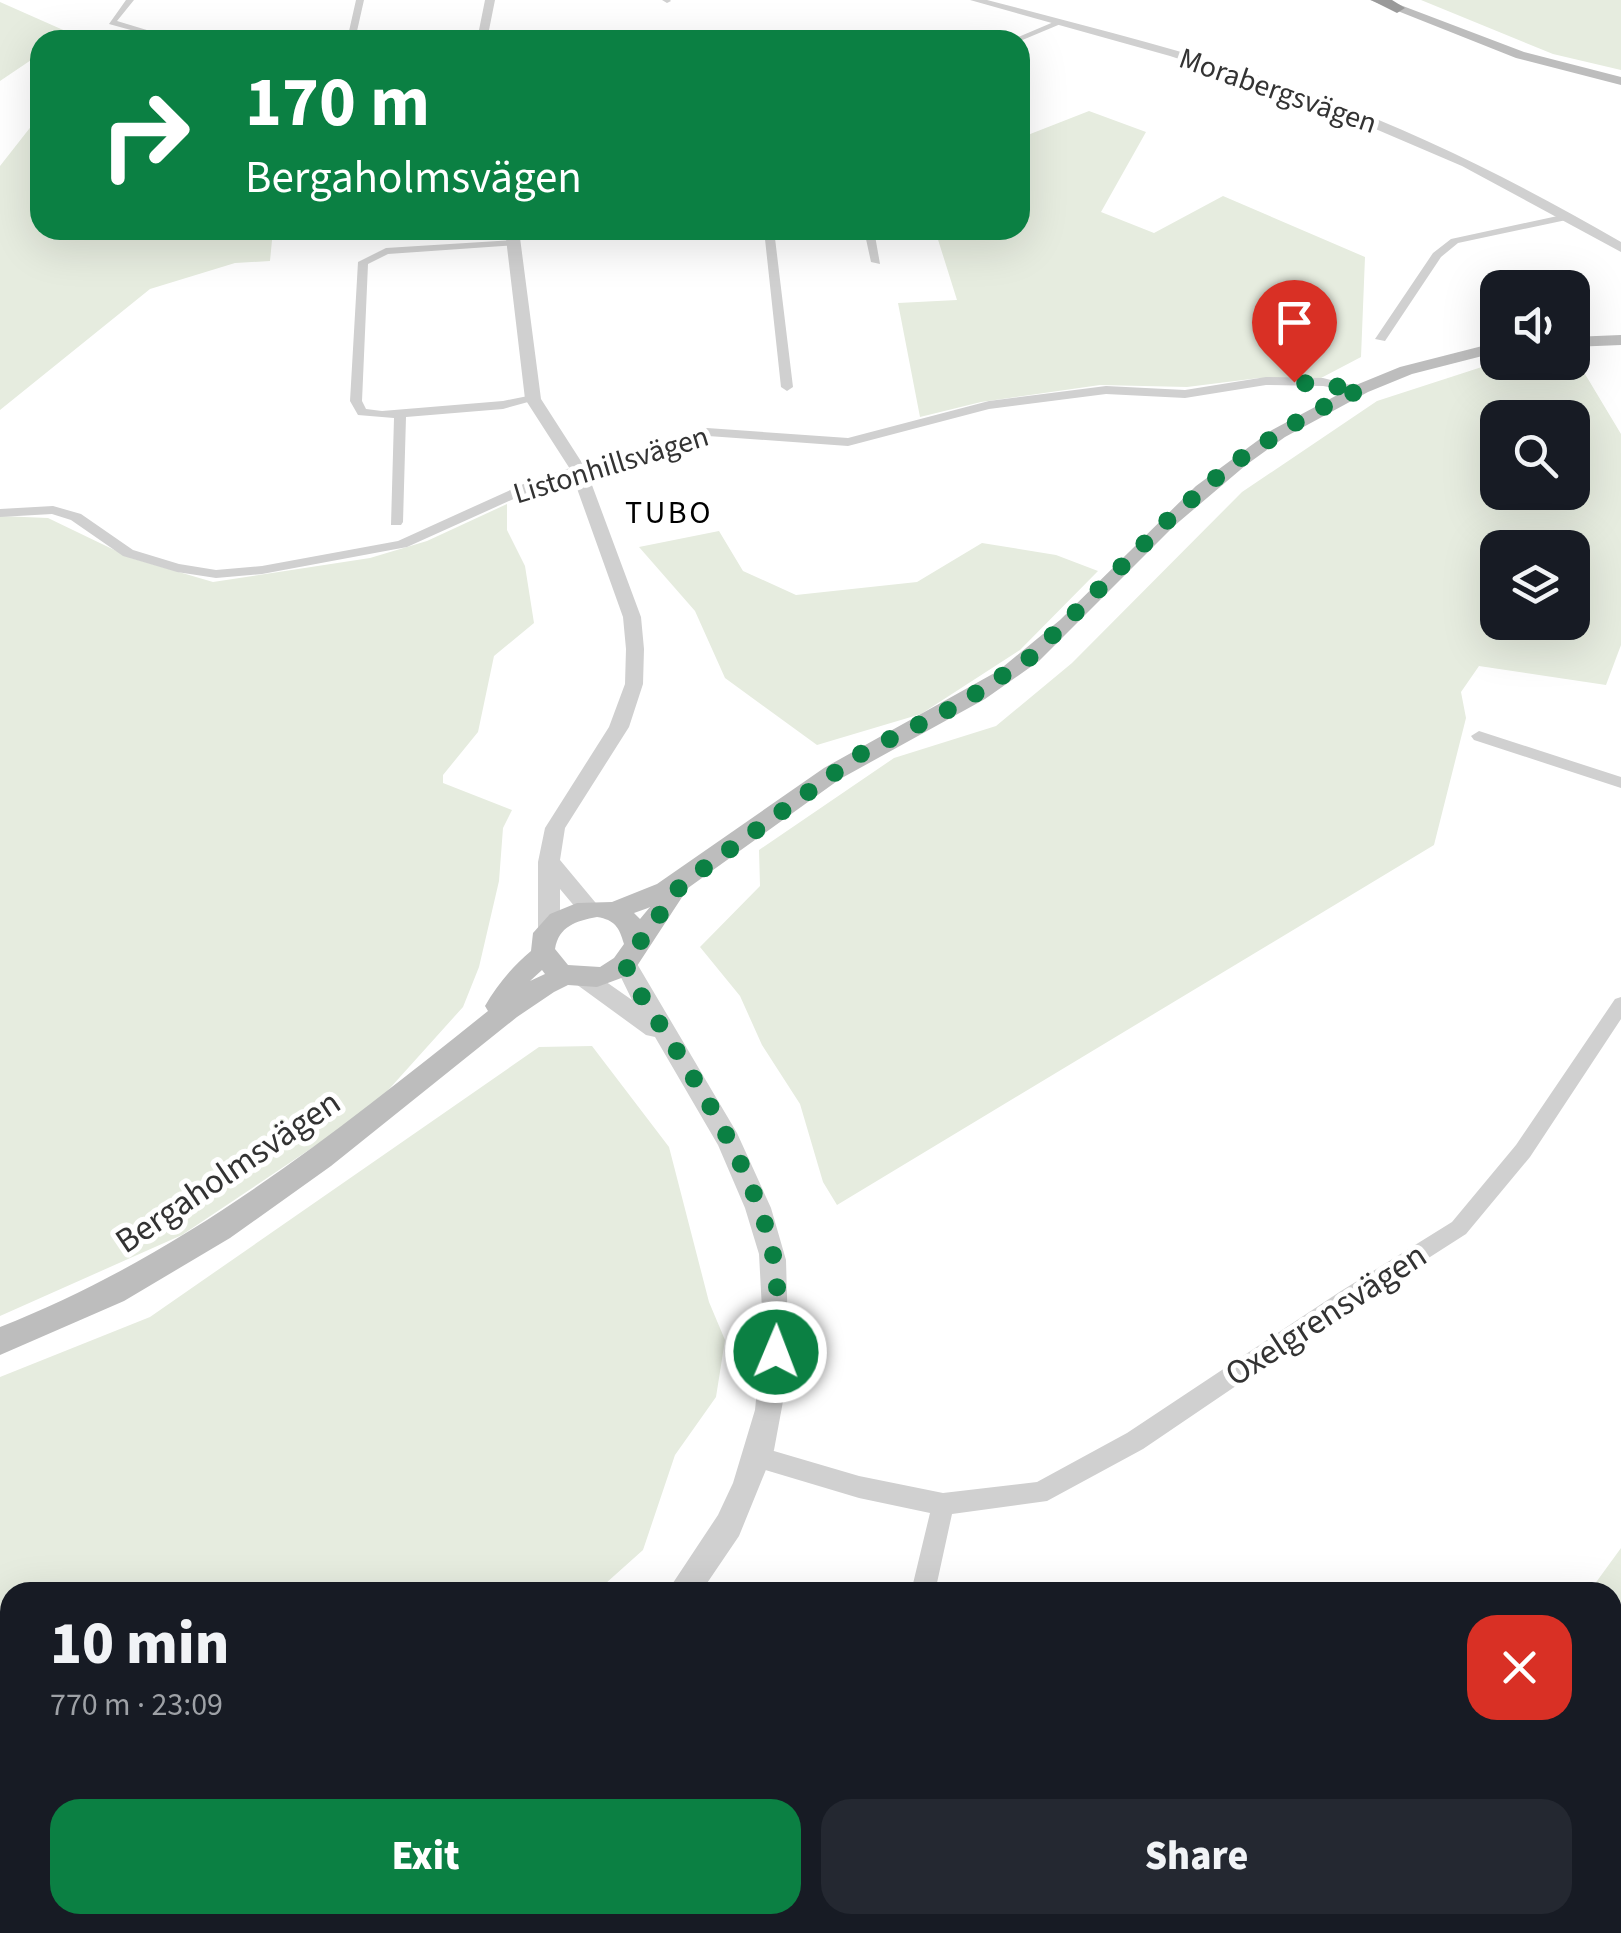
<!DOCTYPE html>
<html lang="en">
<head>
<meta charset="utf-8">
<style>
  body { margin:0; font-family:"Source Sans 3",sans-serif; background:#242831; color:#f1f3f6; height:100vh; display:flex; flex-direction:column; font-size:38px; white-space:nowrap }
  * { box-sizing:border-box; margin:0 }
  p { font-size:32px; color:#9ea1a6 }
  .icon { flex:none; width:55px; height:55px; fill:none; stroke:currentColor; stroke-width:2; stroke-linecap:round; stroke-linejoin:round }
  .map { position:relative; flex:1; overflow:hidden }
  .details { position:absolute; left:0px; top:1582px; width:1622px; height:352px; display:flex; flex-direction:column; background:#171b24; border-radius:30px 30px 0 0; box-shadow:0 10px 40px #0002 }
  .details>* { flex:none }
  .guide { position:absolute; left:30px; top:30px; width:1000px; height:210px; border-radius:30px; box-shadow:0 10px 40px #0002; background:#0b8043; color:#fff; overflow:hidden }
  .fabs { position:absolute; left:1480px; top:270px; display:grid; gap:20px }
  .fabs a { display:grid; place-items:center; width:110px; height:110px; border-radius:20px; background:#171b24; box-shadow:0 10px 40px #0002; font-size:50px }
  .pin { position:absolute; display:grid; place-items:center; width:85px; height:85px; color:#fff; margin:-102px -42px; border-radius:50% 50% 50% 0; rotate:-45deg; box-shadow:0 0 10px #0007 }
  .pin .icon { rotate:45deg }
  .me { position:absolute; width:110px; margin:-55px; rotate:1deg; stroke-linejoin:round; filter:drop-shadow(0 0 8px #0008) }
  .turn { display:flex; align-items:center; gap:35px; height:210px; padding:0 50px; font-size:45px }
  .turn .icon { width:130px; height:130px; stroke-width:2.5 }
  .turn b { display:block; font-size:70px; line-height:85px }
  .round { display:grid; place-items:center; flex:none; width:105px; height:105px; border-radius:30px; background:#242831 }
  .headline { display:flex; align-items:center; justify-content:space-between; height:170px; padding:0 50px }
  h1 { font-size:60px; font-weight:800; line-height:75px }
  .primary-button { display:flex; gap:20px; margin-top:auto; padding:20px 50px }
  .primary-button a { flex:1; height:115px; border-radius:30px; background:#0b8043; color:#fff; font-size:40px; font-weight:800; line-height:115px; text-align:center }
  .primary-button a+a { background:#242831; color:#f1f3f6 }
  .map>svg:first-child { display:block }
  .green { fill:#e6ecdf; fill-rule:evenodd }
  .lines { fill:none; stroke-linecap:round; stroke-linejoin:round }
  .minor { fill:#d0d0d0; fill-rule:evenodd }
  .tertiary { fill:#d0d0d0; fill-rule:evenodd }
  .secondary { fill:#bdbdbd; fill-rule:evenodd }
  .motorway { fill:#9a9a9a; fill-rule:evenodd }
  .route { stroke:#0b8043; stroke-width:18; stroke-dasharray:0 32.4 }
  .labels { text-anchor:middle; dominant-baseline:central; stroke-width:10; stroke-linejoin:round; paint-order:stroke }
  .far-street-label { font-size:30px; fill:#333; stroke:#fff }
  .far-neighbourhood-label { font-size:32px; letter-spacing:2.5px; fill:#000; stroke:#fff }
  .street-label { font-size:35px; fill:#333; stroke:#fff }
</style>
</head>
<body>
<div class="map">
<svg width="1621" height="1933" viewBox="0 0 1621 1933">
  <rect width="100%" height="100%" fill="#fff"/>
  <path class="green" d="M1421 0H1621V70L1553 54Z
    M0 2 70 33 60 40H40V54L0 81Z
    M1089 111 1146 132 1101 212 1154 233 1223 196 1365 257 1361 357 1321 378H1259L1187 387 1100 385 981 402 920 417 898 303 957 300 935 230H1020V138Z
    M40 115V230H273L270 261 235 263 150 289 0 410V166Z
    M1573 354 1621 434V645L1606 685 1479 666 1461 692 1466 718 1434 845 837 1205 823 1182 800 1104 762 1045 740 996 700 947 760 886 759 850 894 758 996 726 1072 663 1242 492 1377 401 1488 365 1572 362ZM1498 418H1572V492H1498ZM1498 548H1572V622H1498Z
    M507 504V530L525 566 534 623 494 656 478 732 443 775V783L512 810 503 828 499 881 479 967 463 1007 373 1107 182 1235 0 1316V516L48 518 131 558 213 582 370 558 427 541Z
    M719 531 743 571 796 595 917 582 982 543 1056 555 1098 571 1020 650 921 714 817 745 725 678 695 611 639 547Z
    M592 1046 669 1147 709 1302 725 1340 716 1397 675 1455 643 1550 596 1592H10V1925H193L189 1933H0V1377L150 1317 539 1047Z
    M1621 1548V1708L1613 1697 1612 1592H1589Z
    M1621 1751V1881L1613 1879V1771Z
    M1613 1906 1621 1907V1933H1461L1455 1925H1612Z"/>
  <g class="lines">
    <path class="minor" d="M126 0H134L117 21 180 40H167L109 24Z
      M356 0H364L355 40H347Z
      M662 0H670L671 1 667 3Z
      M1056 21 1063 23 1020 41 1011 40Z
      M1567 214 1571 215V219L1458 243 1441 257 1385 341 1375 339 1433 253 1451 239Z
      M764 230H774L793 387 787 391 781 387Z
      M864 230H874L880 264 871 262Z
      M513 240 518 243 517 245 388 254 368 264 362 401 366 409 382 411 503 401 533 395 539 399 503 409 406 417 403 522 401 525H391L394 418 358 415 350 401 358 262 386 248Z
      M1266 377 1323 378 1367 389 1361 393 1323 386 1266 385 1185 398 1106 394 989 409 848 446 708 436 648 459 604 467 549 483 407 547 262 574 216 578 177 572 123 556 71 520 52 514 0 517V509L53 506 81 514 133 550 179 564 216 570 262 566 398 541 539 477 602 459 641 453 707 428 848 438 989 401 1106 386 1185 390Z
      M1479 731 1621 777V788L1474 740 1471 736Z
      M1621 997V1019L1530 1157 1466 1234 1355 1305 1143 1449 1047 1501 952 1514 935 1592H911L930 1513 859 1498 749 1465 746 1457 749 1449 757 1446 859 1476 943 1493 1037 1482 1127 1433 1341 1291 1452 1222 1516 1145 1615 999Z
      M648 1925H677L674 1933H645Z"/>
    <path class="tertiary" d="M485 0H495L487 40H477Z
      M970 0H987C1101 30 1215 58 1325 99 1428 137 1526 187 1621 242V252L1462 166 1317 104 1170 56Z
      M505 230H519L541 399 586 469 641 617 644 649 643 684 629 727 565 828 560 860 600 908 597 914H581L560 889V928L549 936 538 928V862L545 828 609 727 625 684 626 649 623 617 570 469 525 399Z
      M625 954 633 957 737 1133 771 1208 786 1260 789 1369 774 1450 739 1536 701 1592H667L718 1515 733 1483 755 1410 763 1328 759 1254 745 1208 718 1145 655 1037 646 1035 576 984 573 978 576 972H592L632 1000 614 963 617 957Z
      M318 1925H355L352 1933H315Z"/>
    <path class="secondary" d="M1370 0H1387L1524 52 1621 77V85L1516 58Z
      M1621 335V345L1572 347V337Z
      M1498 342V352L1412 374 1368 392 1285 437 1246 465 1174 526 1039 661 985 699 840 779 688 888 637 966 624 977 597 987 568 985 554 992 517 1017 331 1166 230 1238 124 1301 0 1355V1327C184 1255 335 1133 488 1011L485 1006C497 985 513 966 531 951L533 933 550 914 577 903 612 902 657 884 824 768 998 671 1060 620 1196 486 1272 430 1356 385 1400 367ZM650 907 640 919 634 913 648 908ZM597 917C615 920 619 927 624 944L614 958 600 967 568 965 555 949C559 926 576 921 597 917ZM542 970 545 974 530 981Z"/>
    <path class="motorway" d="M1371 0H1392L1405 8 1397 13Z"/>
  </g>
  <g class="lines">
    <path class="route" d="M776 1352C779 1319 779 1279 771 1245 748 1154 682 1060 632 981L625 963 681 885 862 753 960 704 1032 656 1168 520 1232 464 1309 414 1361 389 1294 382"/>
  </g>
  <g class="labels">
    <g class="far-street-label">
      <text transform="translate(1278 91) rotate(19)">Morabergsvägen</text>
      <text transform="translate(611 465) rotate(-17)">Listonhillsvägen</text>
    </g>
    <g class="far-neighbourhood-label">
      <text x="669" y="513">TUBO</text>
    </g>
    <g class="street-label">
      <text transform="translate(228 1172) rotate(-34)">Bergaholmsvägen</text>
      <text transform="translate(1326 1315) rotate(-33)">Oxelgrensvägen</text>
    </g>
  </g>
</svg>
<div class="fabs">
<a><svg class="icon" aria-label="sound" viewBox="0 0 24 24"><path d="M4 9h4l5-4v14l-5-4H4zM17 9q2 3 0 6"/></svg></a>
<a><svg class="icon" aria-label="search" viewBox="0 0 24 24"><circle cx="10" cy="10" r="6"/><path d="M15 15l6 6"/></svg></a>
<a><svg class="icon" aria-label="layers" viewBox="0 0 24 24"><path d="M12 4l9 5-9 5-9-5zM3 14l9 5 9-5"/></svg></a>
</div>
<div class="pin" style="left:1294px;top:382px;background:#d93025"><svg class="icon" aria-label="arrive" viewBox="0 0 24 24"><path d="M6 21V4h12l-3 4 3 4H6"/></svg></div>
<svg class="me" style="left:776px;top:1352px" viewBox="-20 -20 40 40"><circle r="17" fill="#0b8043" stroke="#fff" stroke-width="3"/><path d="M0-11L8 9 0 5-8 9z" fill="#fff"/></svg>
<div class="guide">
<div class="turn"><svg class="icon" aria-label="right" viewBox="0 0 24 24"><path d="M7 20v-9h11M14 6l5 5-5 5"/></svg><div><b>170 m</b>Bergaholmsvägen</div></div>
</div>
<section class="details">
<div class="headline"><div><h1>10 min</h1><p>770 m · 23:09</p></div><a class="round" style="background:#d93025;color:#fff"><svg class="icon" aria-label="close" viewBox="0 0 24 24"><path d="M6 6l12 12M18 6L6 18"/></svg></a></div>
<div class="primary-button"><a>Exit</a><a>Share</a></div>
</section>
</div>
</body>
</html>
